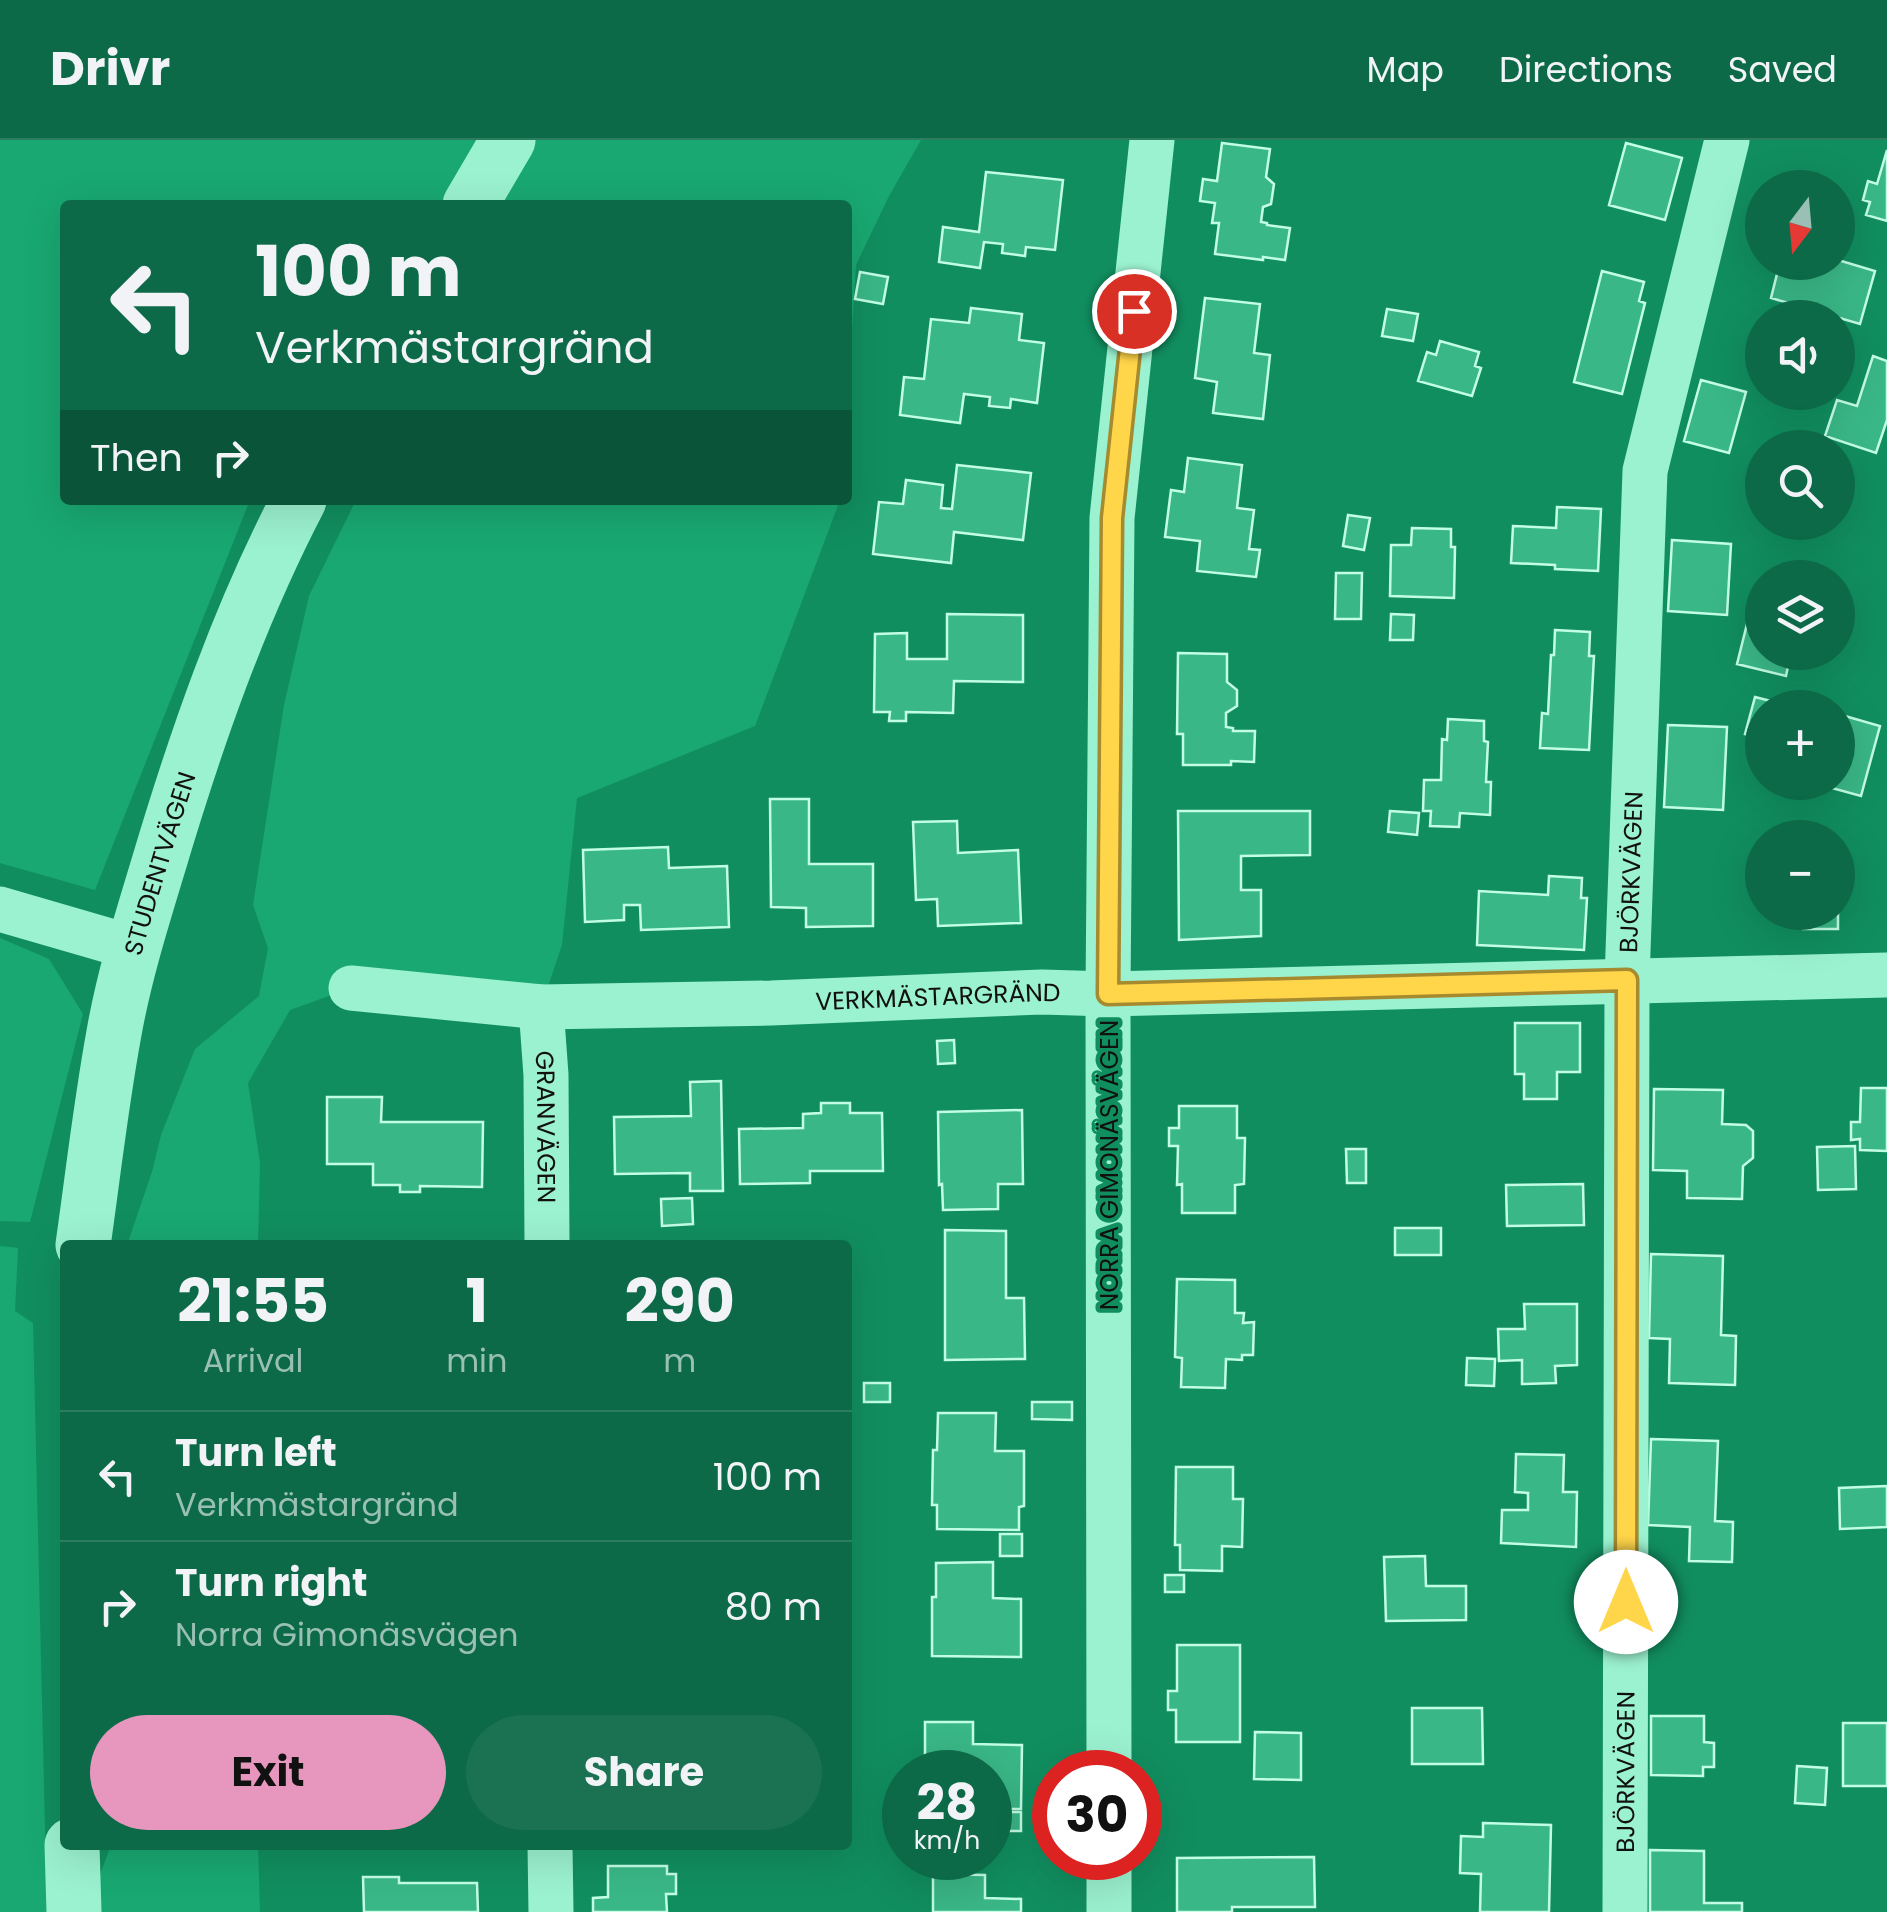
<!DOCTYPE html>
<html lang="en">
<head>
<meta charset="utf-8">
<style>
  body { margin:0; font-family:Poppins,sans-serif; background:#1b7252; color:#f1f3f6; height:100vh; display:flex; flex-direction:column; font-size:38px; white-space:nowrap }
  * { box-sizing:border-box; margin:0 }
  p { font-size:32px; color:#9abfb4 }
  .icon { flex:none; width:55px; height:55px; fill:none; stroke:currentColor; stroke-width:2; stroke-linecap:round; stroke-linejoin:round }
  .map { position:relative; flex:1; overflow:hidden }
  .panel { position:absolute; left:60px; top:1100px; width:792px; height:610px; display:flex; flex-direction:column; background:#0d6a48; border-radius:10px; box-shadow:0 10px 40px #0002 }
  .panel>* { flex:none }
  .top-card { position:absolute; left:60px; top:60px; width:792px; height:305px; border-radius:10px; box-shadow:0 10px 40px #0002; background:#0d6a48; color:#f1f3f6; overflow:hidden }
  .needle { width:65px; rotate:196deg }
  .tools { position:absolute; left:1745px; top:30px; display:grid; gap:20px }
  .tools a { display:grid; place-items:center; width:110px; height:110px; border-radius:50%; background:#0d6a48; box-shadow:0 10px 40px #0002; font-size:50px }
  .speed { position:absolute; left:882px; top:1610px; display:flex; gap:20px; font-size:50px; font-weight:700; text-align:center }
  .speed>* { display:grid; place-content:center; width:130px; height:130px; border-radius:50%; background:#0d6a48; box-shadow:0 10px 40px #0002; line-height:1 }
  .speed small { font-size:25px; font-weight:400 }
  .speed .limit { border:15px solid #d22; background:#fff; color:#111 }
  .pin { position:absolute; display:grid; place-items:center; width:85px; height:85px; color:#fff; margin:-42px; border:5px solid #fff; border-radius:50%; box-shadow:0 2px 10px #0007 }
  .me { position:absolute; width:110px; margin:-55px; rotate:0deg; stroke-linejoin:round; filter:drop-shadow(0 0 8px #0008) }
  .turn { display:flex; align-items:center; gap:35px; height:210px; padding:0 30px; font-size:45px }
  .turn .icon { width:130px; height:130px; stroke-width:2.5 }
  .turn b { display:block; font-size:70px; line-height:85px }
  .then { display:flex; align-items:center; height:95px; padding:0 30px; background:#0003; gap:20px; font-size:38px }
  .eta { display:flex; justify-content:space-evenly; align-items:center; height:170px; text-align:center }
  .eta b { font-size:60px; font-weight:700; line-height:70px }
  .cta { display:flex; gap:20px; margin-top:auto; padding:20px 30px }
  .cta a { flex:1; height:115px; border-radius:60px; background:#e797bd; color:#111; font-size:40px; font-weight:700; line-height:115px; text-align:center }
  .cta a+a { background:#1b7252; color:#f1f3f6 }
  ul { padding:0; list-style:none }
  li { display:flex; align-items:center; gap:30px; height:130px; padding:0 30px; border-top:2px solid #2d7d60 }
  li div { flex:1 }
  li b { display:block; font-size:38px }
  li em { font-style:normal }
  header { display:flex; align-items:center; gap:60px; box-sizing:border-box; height:140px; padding:0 50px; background:#0d6a48; border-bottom:2px solid #2d7d60 }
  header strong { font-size:48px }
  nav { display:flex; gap:55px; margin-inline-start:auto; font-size:35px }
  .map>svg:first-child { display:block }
  .green { fill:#19a871 }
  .building { fill:#3ab787; stroke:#c2fde6; stroke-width:2.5 }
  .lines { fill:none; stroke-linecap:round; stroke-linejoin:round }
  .minor { stroke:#9bf2d0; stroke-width:45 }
  .tertiary { stroke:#9bf2d0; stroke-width:55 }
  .route-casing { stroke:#a68a30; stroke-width:25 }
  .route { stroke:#ffd54a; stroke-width:18 }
  .labels { text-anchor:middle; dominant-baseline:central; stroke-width:9; stroke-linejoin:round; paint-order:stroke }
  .street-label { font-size:25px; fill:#111; stroke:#118e60 }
</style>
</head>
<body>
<header>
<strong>Drivr</strong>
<nav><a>Map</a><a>Directions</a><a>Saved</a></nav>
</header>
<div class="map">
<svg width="1887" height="1772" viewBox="0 0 1887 1772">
  <rect width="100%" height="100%" fill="#118e60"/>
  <path class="green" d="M0 0H921L889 56 856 125 848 255V65H65V360H250L95 750 0 723Z
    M356 360H840L755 586 577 658 562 805 541 867 351 848 290 870 248 943 260 1023 258 1105H127L152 1032 161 995 195 909 259 856 268 808 253 765 284 565 309 456Z
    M0 798 49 819 83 874 30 1082 0 1081Z
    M0 1106 18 1108 15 1171 33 1183 47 1772H0Z
    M111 1705H258L260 1772H86Z"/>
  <path class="building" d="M1222 3 1270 9 1266 37 1274 44 1271 64 1263 67 1261 82 1267 83V85L1290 88 1285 120 1263 117V120L1215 114 1219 83H1212L1215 63 1200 61 1203 39 1217 41Z
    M1626 3 1682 18 1665 80 1609 65Z
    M1887 10V81L1866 75 1870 62 1863 60 1868 41 1877 44Z
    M986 32 1063 40 1055 110 1026 107 1025 116 1002 113 1003 104 984 102 980 128 939 122 943 87 979 92Z
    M1838 120 1875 131 1860 184 1771 158 1780 122H1838Z
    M1602 131 1644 142 1639 161 1645 163 1622 254 1574 242Z
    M860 132 888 137 883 164 855 159Z
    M1205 158 1260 164 1254 213 1270 215 1263 279 1213 273 1217 242 1195 238Z
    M971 168 1022 174 1019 200 1044 203 1037 263 1011 259 1010 268 989 266 990 257 964 254 960 283 900 275 904 237 924 239 931 179 969 183Z
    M1387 169 1418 174 1413 201 1382 196Z
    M1440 201 1479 212 1475 226 1481 228 1472 256 1418 241 1427 212 1436 215Z
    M1873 216 1887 221V280L1876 313 1825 296 1837 260 1857 266Z
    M1701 240 1746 252 1729 313 1684 301Z
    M1188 318 1242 325 1237 368 1254 370 1249 409 1260 410 1256 437 1197 431 1200 401 1165 397 1171 350 1184 352Z
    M957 325 1031 333 1023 400 954 392 951 423 873 414 879 362 903 364 906 340 943 345 941 368 952 369Z
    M1557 367 1601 369 1598 431 1555 429V425L1511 423 1513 386 1556 388Z
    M1348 375 1370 378 1364 410 1343 406Z
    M1412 388 1451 389V407H1455L1454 458 1390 456 1391 405H1411Z
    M1672 400 1731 404 1727 475 1668 471Z
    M1336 433H1362L1361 479H1335Z
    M1757 464 1762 466V512H1791L1786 536 1737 524 1747 484 1752 485Z
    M947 474 1023 475V542L954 541 953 573 906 572V581H889L890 572H874L875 494 907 493V519H947Z
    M1391 474 1414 475 1413 500H1390Z
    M1555 490 1590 492 1589 516H1594L1589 610 1540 608 1542 573 1548 574 1551 515H1554Z
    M1178 513 1227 514V542L1237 550V566L1226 573V587L1233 588V591H1255L1254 622 1231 621V625H1183V594H1177Z
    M1755 557 1798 568H1762V598L1745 594Z
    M1838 574 1880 586 1861 656 1817 644 1818 642H1838Z
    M1448 579 1484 581V601L1488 602 1486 642H1491L1490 675 1460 673 1459 687 1430 686 1431 671H1423L1424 640H1441L1442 599 1447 600Z
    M1668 585 1727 587 1723 670 1664 667Z
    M770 659H809V724H873V786L806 787V768L771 767Z
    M1178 671H1310V715L1241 716V750H1261V796L1179 800Z
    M1390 671 1419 673 1417 695 1388 692Z
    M957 681 958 713 1018 710 1021 783 938 786 937 759 916 760 913 682Z
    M668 707 669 728 727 726 729 787 641 790 640 765H624V780L585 782 583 710Z
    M1549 736 1582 738 1581 758H1587L1584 810 1477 805 1479 751 1548 755Z
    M1838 770V789H1803V772H1838Z
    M1515 883H1580V932H1557V959H1524V934H1515Z
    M954 900 955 923 938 924 937 901Z
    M721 941 723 1051H690V1033L615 1034 614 977 691 976 690 942Z
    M1861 948H1887V1011L1860 1010V999L1851 1000V982H1860Z
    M1654 949 1723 950 1722 984 1746 985 1753 991V1018L1743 1026 1742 1059 1687 1058V1031L1653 1030Z
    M327 957H382L381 982H483L482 1047 420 1046V1052H400V1045H373V1024H327Z
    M821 963H850V973H882L883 1031H810V1043L740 1044 739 989 803 988V974L821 973Z
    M1179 966H1237V998H1245L1244 1044 1235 1045V1073H1182V1044L1177 1045 1178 1006H1169V988H1179Z
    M1022 970 1023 1044H998V1069L943 1070 942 1044 939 1045 938 972Z
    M1855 1006 1856 1049 1818 1050 1817 1007Z
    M1346 1009H1366V1043H1347Z
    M1583 1044 1584 1085 1507 1086 1506 1045Z
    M692 1058 693 1084 662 1086 661 1059Z
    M1395 1088H1441V1115H1395Z
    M945 1090 1006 1091V1158H1024L1025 1219 945 1220Z
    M1651 1114 1723 1116 1721 1195 1736 1196 1735 1245 1669 1243 1670 1199 1649 1198Z
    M1177 1139 1235 1140V1173H1244L1243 1183 1254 1182 1253 1215H1242V1220L1226 1219 1225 1248 1181 1247 1182 1218 1175 1217Z
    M1524 1164H1577V1225L1555 1226 1556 1243 1522 1244V1220L1499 1221 1498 1189H1525Z
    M1467 1218 1495 1219 1494 1246 1466 1245Z
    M864 1243H890V1262H864Z
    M1032 1262H1072V1280L1032 1279Z
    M938 1273H996L995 1311H1024V1366L1019 1367V1390L937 1389V1365H932L933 1310H937Z
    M1651 1299 1718 1301 1715 1381 1733 1382 1732 1422 1689 1421 1690 1387 1648 1385Z
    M1516 1314 1564 1315 1563 1352H1577L1576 1407 1501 1403 1502 1370H1528V1353L1515 1352Z
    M1176 1327H1233V1359H1243L1242 1407 1222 1406V1431L1180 1430V1405H1175Z
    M1887 1346V1387L1840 1389 1839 1348Z
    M1000 1394H1022V1416H1000Z
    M1425 1416 1426 1446H1466V1480L1386 1481 1384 1417Z
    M993 1422V1458L1021 1459V1517L932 1516V1457H936V1423Z
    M1165 1435H1184V1452H1165Z
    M1177 1505H1240V1602H1176V1570H1168V1551H1177Z
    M1412 1568H1482L1483 1624H1412Z
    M1651 1576H1704V1602L1714 1603V1627H1703V1636L1651 1635Z
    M925 1582H973V1604L1022 1605 1021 1669H990V1632H925Z
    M1843 1583H1887V1646H1843Z
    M1255 1592 1301 1593V1640L1254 1639Z
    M1797 1626 1827 1628 1825 1665 1795 1663Z
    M997 1672H1021V1691H998Z
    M1483 1683 1551 1685 1549 1772H1480L1481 1734 1460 1733 1461 1696 1483 1697Z
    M1650 1710 1704 1711V1763H1742V1772H1650Z
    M1314 1717 1315 1767H1232V1772H1177V1718Z
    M608 1726H667V1734H676V1754H666L667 1772H593V1758L608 1757Z
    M933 1734 985 1735V1758L1021 1759V1772H933Z
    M363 1737H399V1743H477L478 1772H364Z"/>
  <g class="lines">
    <g class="minor">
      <path d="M0 769 134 808"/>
      <path id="s1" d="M351 848 541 867 771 863 1042 852 1108 854 1887 835"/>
      <path id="s2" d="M541 867 546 935 547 1105"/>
      <path d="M1109 1632 1108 854 1112 378 1152 0"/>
      <path d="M550 1705 551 1772"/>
      <path d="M1109 1772V1718"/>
      <path id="s3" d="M1625 1772 1627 840 1645 331 1727 0"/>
    </g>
    <g class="tertiary">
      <path d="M470 65 508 0"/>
      <path id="s4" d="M83 1105C93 1035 101 963 114 893 124 836 142 779 159 723 196 599 239 475 299 360"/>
      <path d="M72 1705 74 1772"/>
    </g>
  </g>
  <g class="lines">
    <g class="route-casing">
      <path id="route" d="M1134 171 1112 378 1108 854 1627 840 1626 1462"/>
    </g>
    <use href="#route" class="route"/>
  </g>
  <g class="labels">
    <g class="street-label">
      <text stroke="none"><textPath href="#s4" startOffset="390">STUDENTVÄGEN</textPath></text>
      <text stroke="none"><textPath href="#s3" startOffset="1040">BJÖRKVÄGEN</textPath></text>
      <text stroke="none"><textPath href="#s1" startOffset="588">VERKMÄSTARGRÄND</textPath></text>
      <text stroke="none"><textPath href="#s2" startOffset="120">GRANVÄGEN</textPath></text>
      <text transform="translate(1109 1025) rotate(-90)">NORRA GIMONÄSVÄGEN</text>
      <text stroke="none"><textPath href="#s3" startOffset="140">BJÖRKVÄGEN</textPath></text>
    </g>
  </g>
</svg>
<div class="tools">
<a><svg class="needle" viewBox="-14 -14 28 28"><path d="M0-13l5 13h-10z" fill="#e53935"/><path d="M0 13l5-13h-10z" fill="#9abfb4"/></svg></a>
<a><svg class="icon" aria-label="sound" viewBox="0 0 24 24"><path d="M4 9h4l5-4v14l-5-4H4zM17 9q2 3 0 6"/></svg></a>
<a><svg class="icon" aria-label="search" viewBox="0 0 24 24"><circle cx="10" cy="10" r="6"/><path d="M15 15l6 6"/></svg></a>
<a><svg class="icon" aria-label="layers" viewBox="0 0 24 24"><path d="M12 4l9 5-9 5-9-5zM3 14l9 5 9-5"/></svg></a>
<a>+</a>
<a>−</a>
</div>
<div class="speed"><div>28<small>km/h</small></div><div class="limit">30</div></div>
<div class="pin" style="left:1134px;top:171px;background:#d93025"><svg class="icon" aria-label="arrive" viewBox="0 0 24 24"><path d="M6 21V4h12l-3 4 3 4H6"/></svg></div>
<svg class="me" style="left:1626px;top:1462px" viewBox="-20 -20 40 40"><circle r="19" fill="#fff"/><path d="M0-13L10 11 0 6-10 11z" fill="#ffd54a"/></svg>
<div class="top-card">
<div class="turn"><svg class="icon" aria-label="left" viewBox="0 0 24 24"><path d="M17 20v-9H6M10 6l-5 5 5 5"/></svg><div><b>100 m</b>Verkmästargränd</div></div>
<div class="then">Then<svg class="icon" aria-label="right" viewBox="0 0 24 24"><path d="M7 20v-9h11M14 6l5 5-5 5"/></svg></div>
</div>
<section class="panel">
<div class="eta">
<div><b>21:55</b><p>Arrival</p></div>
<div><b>1</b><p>min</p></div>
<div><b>290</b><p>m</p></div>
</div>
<ul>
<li><svg class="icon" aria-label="left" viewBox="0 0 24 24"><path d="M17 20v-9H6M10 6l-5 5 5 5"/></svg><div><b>Turn left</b><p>Verkmästargränd</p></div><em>100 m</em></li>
<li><svg class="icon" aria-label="right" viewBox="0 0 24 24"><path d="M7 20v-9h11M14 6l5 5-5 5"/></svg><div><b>Turn right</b><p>Norra Gimonäsvägen</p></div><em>80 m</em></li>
</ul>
<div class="cta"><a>Exit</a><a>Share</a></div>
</section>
</div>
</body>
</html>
